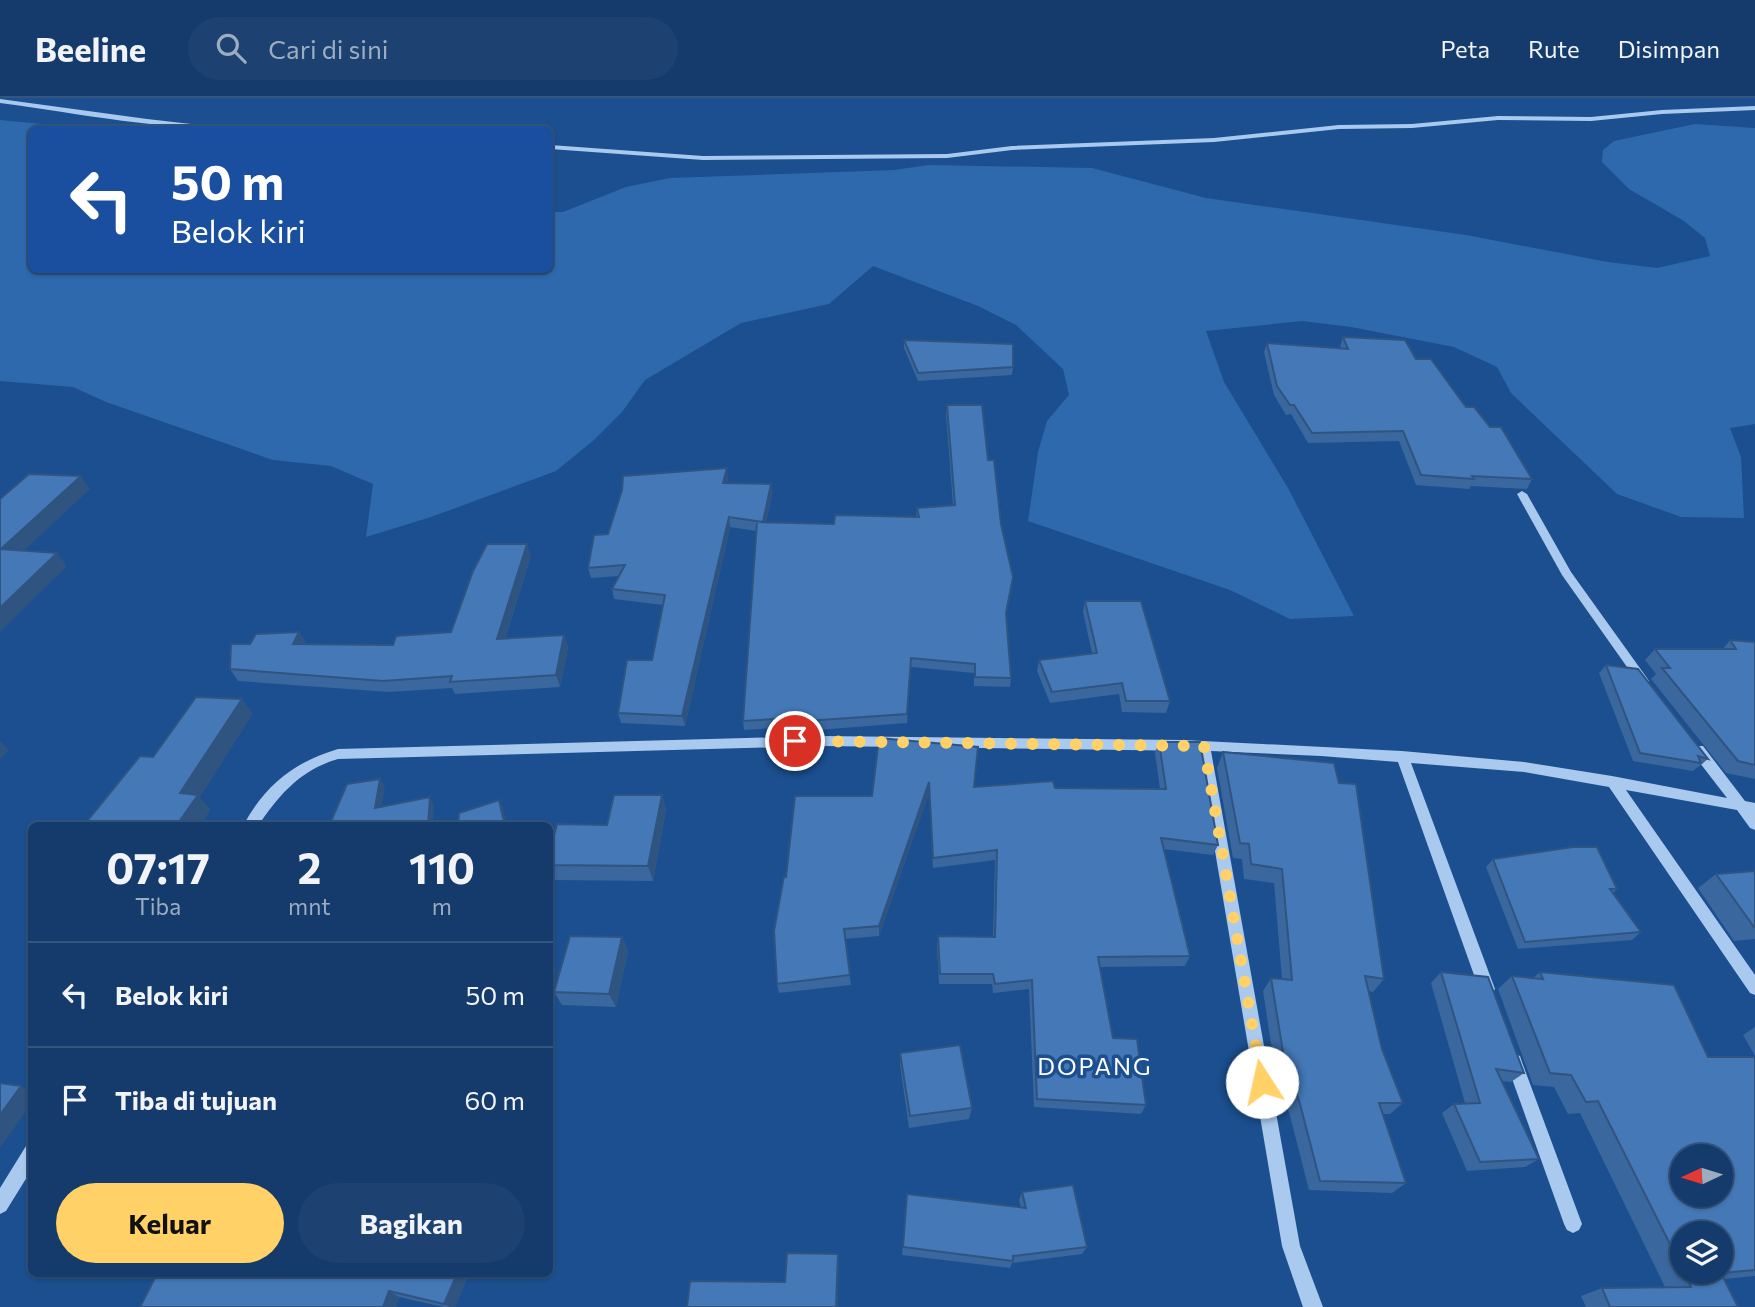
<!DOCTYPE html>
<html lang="id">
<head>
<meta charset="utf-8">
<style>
  body { margin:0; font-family:Commissioner,sans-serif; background:#1d4271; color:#f1f3f6; height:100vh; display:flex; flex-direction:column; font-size:26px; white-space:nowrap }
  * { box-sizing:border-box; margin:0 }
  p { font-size:23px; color:#9dadc1 }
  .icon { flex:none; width:38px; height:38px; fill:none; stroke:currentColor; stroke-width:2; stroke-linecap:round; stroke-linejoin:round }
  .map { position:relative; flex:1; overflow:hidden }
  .side { position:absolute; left:28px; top:724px; width:525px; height:455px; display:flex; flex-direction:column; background:#143b6b; border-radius:10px; box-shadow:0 2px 5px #0004,0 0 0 2px #33557e }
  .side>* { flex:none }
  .hud { position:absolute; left:28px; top:28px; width:525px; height:147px; border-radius:10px; box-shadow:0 2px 5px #0004,0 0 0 2px #33557e; background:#1a4fa0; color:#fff; overflow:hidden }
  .needle { width:46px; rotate:266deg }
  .controls { position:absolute; left:1670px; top:1046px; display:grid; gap:14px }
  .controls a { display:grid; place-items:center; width:63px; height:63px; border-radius:50%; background:#143b6b; box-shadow:0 2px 5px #0004,0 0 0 2px #33557e; font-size:35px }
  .pin { position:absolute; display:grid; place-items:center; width:60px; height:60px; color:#fff; margin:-30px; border:4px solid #fff; border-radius:50%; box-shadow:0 2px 7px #0007 }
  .me { position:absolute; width:77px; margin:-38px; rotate:350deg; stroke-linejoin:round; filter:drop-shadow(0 0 5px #0008) }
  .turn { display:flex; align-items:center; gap:24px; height:147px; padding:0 28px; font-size:32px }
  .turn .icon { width:91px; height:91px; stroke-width:2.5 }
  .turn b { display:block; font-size:49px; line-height:60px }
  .eta { display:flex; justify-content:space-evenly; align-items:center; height:119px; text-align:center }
  .eta b { font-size:42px; font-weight:700; line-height:49px }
  .action { display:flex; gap:14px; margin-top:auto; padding:14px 28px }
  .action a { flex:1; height:80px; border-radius:42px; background:#ffd166; color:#111; font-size:28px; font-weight:700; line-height:80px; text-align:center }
  .action a+a { background:#1d4271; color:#f1f3f6 }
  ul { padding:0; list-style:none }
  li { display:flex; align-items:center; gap:21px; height:105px; padding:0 28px; border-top:2px solid #33557e }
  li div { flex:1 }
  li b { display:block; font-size:26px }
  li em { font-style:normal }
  header { display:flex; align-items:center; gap:42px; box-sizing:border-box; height:98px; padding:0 35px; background:#143b6b; border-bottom:2px solid #33557e }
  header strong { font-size:33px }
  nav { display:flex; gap:38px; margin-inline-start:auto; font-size:24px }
  .search { width:490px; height:63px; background:#1d4271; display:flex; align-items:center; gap:18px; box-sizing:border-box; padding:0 24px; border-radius:38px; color:#9dadc1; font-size:26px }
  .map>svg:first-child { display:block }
  .green { fill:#2e69ad }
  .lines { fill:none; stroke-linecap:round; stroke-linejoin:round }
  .minor { fill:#a9c9ee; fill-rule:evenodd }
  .wall { fill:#3a679d; fill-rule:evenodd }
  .shaded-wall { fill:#305480 }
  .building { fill:#4478b7; stroke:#305480; stroke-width:2; fill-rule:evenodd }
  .route { stroke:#ffd166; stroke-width:12; stroke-dasharray:0 21.6 }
  .labels { text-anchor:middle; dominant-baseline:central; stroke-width:7; stroke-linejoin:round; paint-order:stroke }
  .near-quarter-label { font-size:24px; letter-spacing:2px; fill:#fff; stroke:#1b4f8f }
</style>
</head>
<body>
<header>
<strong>Beeline</strong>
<div class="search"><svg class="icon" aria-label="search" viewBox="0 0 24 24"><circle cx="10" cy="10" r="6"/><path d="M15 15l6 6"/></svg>Cari di sini</div>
<nav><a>Peta</a><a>Rute</a><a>Disimpan</a></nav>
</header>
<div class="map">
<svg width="1755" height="1209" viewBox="0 0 1755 1209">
  <rect width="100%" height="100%" fill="#1b4f8f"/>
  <path class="green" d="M0 22 95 31 32 32V172H550V114H563L626 89 670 80 894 72 929 67 1092 70 1206 100 1466 137 1608 164 1657 170 1710 158 1705 140 1684 123 1629 91 1602 64 1603 52 1614 43 1695 26 1755 30V326L1730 330 1741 359 1744 420 1681 419 1617 396 1511 295 1497 269 1454 249 1351 229 1302 223 1206 233 1224 284 1288 390 1354 518 1290 521 1230 492 1028 423 1038 354 1047 323 1069 297 1063 271 1016 227 978 208 873 168 829 206 741 225 645 282 622 314 594 342 556 373 431 419 366 439 373 386 331 368 273 362 106 304 73 289 0 283Z"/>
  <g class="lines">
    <path class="minor" d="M0 1 147 21 244 32C163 32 81 16 0 5Z
      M1755 8V12L1662 16 1591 23 1498 22 1412 30 1339 31 1214 44 1012 52 947 60 703 62 550 51V47L703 58 947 56 1012 48 1214 40 1339 27 1412 26 1498 18 1591 19 1662 12Z
      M1522 393 1527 396 1571 474 1647 580 1649 583 1647 586H1639L1562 477 1517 396Z
      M823 638 1183 642 1402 653 1524 664 1612 678 1727 700 1693 656 1692 652 1693 648H1703L1745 703 1755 705V732L1750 730 1737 712 1626 692 1755 877V897L1750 895 1609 689 1524 674 1411 665 1495 891 1492 896 1487 898 1482 896 1479 891 1398 664 1321 658 1211 653 1300 1148 1323 1209H1303L1282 1148 1198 653 823 648 338 661C300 672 279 697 258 728H243C265 687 294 664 338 651Z
      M1514 956 1520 958 1522 964 1582 1126 1579 1132 1573 1135 1567 1132 1564 1126 1506 964 1508 958Z
      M32 1045V1071L6 1113 0 1116V1090L26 1048Z"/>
  </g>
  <path class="wall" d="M1343 239 1416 261 1466 309 1532 381 1527 391 1471 388 1469 391 1416 387 1399 343 1308 345 1291 316 1286 317 1274 297 1264 254 1267 245 1341 250 1340 249Z
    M904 242 1013 269 1012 277 918 283 904 250Z
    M947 307 988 362 1001 426 1012 489 1006 517 1011 580 1010 589 974 588V575L911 569 907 625 792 634 791 629 744 632 743 623 756 433 730 429 685 628 621 625 618 615 652 562 663 507 614 501 612 491 619 478 591 480 588 470 608 436 728 380 727 385 771 386 772 396 766 425 834 426 916 419 917 410 953 407 946 316Z
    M531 458 505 541 564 537 568 549 560 589 455 596 452 590 389 594 238 583 230 571 250 546 299 534 306 545V546L393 547 451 534Z
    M1085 503 1170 603 1166 615 1122 614 1119 596 1050 605 1037 573 1039 562 1092 555 1083 514Z
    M1730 542 1755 544V681L1726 675 1651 581 1656 576 1645 562 1655 551H1723Z
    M1606 567 1708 661 1693 673 1633 663 1599 575Z
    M879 640 974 689 1055 690 1160 691 1155 655 1159 644 1218 747 1213 757 1163 751 1190 858 1185 868 1100 869 1113 940 1146 1007 1141 1016 1034 1009 1029 891 993 895 992 886H939L937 848 938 838 993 839 995 762 933 770 929 695 879 838 845 841 851 887 779 895 777 886 786 779 872 698Z
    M1223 654 1384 881 1373 894 1369 893 1382 951 1403 1005 1390 1016H1383L1406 1085 1392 1095 1309 1092 1290 1018 1275 972 1263 893 1271 880 1282 881 1274 785 1244 781 1242 761 1233 760 1217 670Z
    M662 697 666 712 653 783 553 782 550 775V753L607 727Z
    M1493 761 1617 791 1613 795 1641 834 1632 842 1518 851 1486 769Z
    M1755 773V841L1734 843 1698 790 1716 776Z
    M622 839 628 853 616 909 562 907 554 894Z
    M1441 874 1524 975 1511 984 1501 983 1539 1061 1525 1069 1467 1073 1442 1015 1454 1006 1465 1005 1431 885Z
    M1540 874 1708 959H1755V1178L1724 1181 1738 1209H1586L1581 1198 1602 1190 1665 1189 1580 1015 1568 1016 1554 989 1533 987 1498 891 1512 878 1533 880ZM1682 1136 1720 1174H1682Z
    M1755 929V958L1743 937Z
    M900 955 972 1010 969 1021 909 1030 900 967Z
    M1022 1094 1087 1149 1082 1156 1012 1165 1010 1170 902 1157 907 1096 1021 1110 1019 1102Z
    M469 1176 455 1209H444L399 1199 396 1209H140Z"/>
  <path class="shaded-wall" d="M727 370 728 380 724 395 723 385Z
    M81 378 90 391 12 464 1 451Z
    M771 386 772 396 764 434 763 424Z
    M729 419 730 429 685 628 682 618Z
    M527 446 531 458 501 553 497 541Z
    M57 455 67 468 0 534V510Z
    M299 534 306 545 300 558 293 546Z
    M564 537 568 549 560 589 556 577Z
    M242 601 253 616 200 699 211 712 199 728H176L180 695Z
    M0 643 9 652 0 662Z
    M380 681 385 689 380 718 375 710Z
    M929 684V695L879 838V828Z
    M662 697 666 712 653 783 648 768Z
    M430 699 434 707 433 728H428Z
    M499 702 503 710 507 728H505Z
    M622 839 628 853 616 909 609 896Z
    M21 988 32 994V1005L0 1050V1017Z
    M838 1156 839 1164 838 1209H836Z
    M457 1176H469L455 1209H450L444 1206Z
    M389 1193 399 1199 396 1209H383Z"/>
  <path class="building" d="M1343 239 1405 242 1416 261H1431L1466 309H1474L1490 329H1501L1532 381 1472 378 1474 381 1421 377 1403 333 1312 335 1294 307H1290L1277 288 1267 245 1348 251Z
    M904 242 1013 246V269L918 275Z
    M947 307H982L988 362H994L1001 426 1013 479 1006 515 1011 580 975 579V566L911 560 907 616 791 624V620L743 623 757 424 834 426 835 417 919 419 917 410 955 407Z
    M727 370 723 385 771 386 763 424 729 419 682 618 618 615 627 562H652L665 497 612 491 625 467 588 470 594 437 608 436 622 392 623 378Z
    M29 376 81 378 1 451 57 455 0 510V401Z
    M487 446H527L497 541 564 537 556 577 450 584 452 578 383 583 230 571 231 546H250L256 536 299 534 293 546 393 547 396 538 451 534 473 473Z
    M1085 503H1141L1170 603H1126L1122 585 1052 594 1039 562 1097 555Z
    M1730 542 1755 544V667L1738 663 1662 570H1670L1655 551H1736Z
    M1606 567 1638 571 1708 661 1698 658 1701 665 1640 655Z
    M196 599 242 601 180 695 198 697 176 728H83L140 658 153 659Z
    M879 640 978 649 974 689 1053 683 1055 690 1166 691 1159 644H1200L1218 747 1161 740 1190 858 1098 859 1113 940 1137 941 1146 1007 1037 1001 1032 882 995 886 993 876H940L938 838 995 839 997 752 933 760 929 684 879 828 844 831 850 877 777 886 774 833 784 778 786 779 795 698H872Z
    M1223 654 1334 665 1339 685 1356 686 1384 881 1365 878 1382 951 1403 1005H1379L1406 1085 1320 1083 1300 1006 1284 960 1271 880 1292 882 1282 771 1251 766 1249 746 1240 745Z
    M380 681 375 710 430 699 428 728H329L347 686Z
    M614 697H662L648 768 550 767V753L557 726 607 727Z
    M499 702 505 728H458L459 715Z
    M1573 749H1597L1617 791H1610L1641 834 1525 844 1493 761Z
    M1755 773V828L1754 829 1716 776Z
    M570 838 622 839 609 896 554 894Z
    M1441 874 1488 879 1524 975 1496 971 1539 1061 1480 1064 1454 1006 1480 1005Z
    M1540 874 1674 887 1708 959H1755V1172L1721 1175 1738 1209H1610L1602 1190 1691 1189 1684 1174H1720V1136H1682V1170L1598 1003 1586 1004 1571 977 1550 975 1512 878 1543 881ZM1682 1059H1720V1097H1682Z
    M960 947 972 1010 910 1018 900 955Z
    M0 985 21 988 0 1017Z
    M1073 1087 1087 1149 1013 1158V1163L903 1149 907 1096 1026 1110 1022 1094Z
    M787 1155 838 1156 836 1209H687L690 1183 785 1184Z
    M157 1176H457L444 1206 389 1193 383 1209H140Z"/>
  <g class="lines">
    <path class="route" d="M795 643 1204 648 1262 984"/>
  </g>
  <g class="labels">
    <g class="near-quarter-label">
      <text x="1095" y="967">DOPANG</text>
    </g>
  </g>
</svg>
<div class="controls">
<a><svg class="needle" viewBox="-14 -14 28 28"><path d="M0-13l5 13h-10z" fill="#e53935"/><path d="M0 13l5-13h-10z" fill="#9dadc1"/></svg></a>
<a><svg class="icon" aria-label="layers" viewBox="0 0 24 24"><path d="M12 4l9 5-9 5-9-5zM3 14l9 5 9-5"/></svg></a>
</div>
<div class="pin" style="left:795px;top:643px;background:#d93025"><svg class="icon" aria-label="arrive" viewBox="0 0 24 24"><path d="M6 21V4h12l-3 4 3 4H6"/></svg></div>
<svg class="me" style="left:1262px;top:984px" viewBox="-20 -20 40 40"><circle r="19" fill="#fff"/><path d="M0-13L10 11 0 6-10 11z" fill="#ffd166"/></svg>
<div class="hud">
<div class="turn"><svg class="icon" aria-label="left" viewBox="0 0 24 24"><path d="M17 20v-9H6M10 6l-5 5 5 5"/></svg><div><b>50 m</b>Belok kiri</div></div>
</div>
<section class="side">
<div class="eta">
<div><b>07:17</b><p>Tiba</p></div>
<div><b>2</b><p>mnt</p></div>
<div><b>110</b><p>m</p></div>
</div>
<ul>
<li><svg class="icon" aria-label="left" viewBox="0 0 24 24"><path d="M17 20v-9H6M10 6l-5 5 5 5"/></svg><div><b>Belok kiri</b></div><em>50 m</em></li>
<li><svg class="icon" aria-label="arrive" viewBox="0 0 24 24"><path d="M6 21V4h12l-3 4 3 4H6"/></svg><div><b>Tiba di tujuan</b></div><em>60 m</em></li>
</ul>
<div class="action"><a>Keluar</a><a>Bagikan</a></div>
</section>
</div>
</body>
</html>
